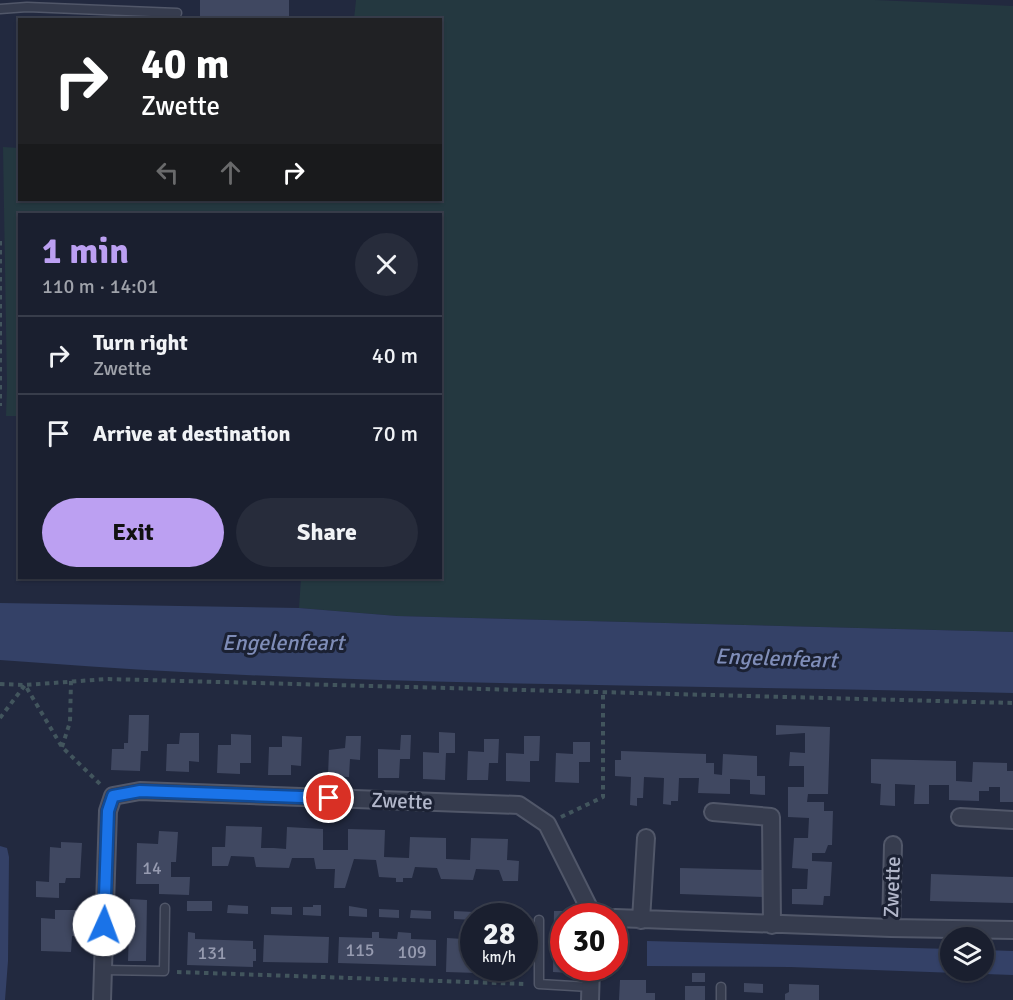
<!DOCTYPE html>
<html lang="en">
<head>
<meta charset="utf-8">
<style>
  body { margin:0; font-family:Signika,sans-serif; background:#272c3b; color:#f1f3f6; height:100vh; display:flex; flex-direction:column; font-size:22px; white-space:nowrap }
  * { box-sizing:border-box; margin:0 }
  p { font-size:20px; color:#9fa2aa }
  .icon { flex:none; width:33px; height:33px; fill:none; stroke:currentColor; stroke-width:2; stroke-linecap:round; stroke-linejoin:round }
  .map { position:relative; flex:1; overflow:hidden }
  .sheet { position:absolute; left:18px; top:213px; width:424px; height:366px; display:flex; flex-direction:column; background:#1a1f2f; border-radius:0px; box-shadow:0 2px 4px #0004,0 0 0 2px #383d4b }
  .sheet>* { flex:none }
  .top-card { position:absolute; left:18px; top:18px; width:424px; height:183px; border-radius:0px; box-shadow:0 2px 4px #0004,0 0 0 2px #383d4b; background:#202124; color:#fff; overflow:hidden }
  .buttons { position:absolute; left:940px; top:927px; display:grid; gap:12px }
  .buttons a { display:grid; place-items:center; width:54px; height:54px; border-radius:50%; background:#1a1f2f; box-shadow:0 2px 4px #0004,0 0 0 2px #383d4b; font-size:30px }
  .speed { position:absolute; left:460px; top:903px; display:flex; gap:12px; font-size:30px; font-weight:700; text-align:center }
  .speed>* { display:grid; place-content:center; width:78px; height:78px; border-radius:50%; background:#1a1f2f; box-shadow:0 2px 4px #0004,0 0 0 2px #383d4b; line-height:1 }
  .speed small { font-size:15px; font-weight:400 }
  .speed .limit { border:9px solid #d22; background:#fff; color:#111 }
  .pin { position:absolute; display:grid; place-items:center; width:51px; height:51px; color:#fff; margin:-26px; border:3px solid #fff; border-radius:50%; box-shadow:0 2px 6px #0007 }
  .me { position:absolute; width:66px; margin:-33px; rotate:2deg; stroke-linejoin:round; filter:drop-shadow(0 0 4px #0008) }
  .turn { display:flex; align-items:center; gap:21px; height:126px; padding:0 24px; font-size:27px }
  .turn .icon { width:78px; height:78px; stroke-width:2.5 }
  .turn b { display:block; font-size:42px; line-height:51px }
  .lanes { display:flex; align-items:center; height:57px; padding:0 24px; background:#0003; justify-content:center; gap:30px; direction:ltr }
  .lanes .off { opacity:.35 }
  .round { display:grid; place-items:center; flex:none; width:63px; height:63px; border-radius:32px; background:#272c3b }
  .summary { display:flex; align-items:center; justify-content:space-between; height:102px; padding:0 24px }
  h1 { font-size:36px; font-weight:700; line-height:45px; color:#bca0f2 }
  .action { display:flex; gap:12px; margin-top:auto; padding:12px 24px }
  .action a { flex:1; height:69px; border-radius:36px; background:#bca0f2; color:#111; font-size:24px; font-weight:700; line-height:69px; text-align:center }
  .action a+a { background:#272c3b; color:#f1f3f6 }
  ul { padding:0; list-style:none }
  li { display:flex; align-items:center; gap:18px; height:78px; padding:0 24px; border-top:2px solid #383d4b }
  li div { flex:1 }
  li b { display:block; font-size:22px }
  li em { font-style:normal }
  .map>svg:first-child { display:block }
  .green { fill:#243840 }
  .water { fill:#344167 }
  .building { fill:#404861 }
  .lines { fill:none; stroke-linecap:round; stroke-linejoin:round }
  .lane-casing { stroke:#515769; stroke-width:11 }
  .street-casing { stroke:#515769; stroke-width:20 }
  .path { stroke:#42555d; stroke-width:4; stroke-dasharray:4.5 4.5; stroke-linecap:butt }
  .lane { stroke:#363c4e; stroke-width:8 }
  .street { stroke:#363c4e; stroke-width:16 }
  .route-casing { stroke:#114b97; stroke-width:15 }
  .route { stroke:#1a73e8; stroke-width:10 }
  .labels { text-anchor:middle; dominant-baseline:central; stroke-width:6; stroke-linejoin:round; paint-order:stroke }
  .number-label { font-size:18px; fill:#969bb0 }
  .street-label { font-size:21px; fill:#b2b7ca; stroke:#1b2133 }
  .water-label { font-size:22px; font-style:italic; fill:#7f8db8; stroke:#1b2133 }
</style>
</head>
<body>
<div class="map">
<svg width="1013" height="1000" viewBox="0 0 1013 1000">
  <rect width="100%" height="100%" fill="#22293f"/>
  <path class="green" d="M356 0H875L1013 6V632L397 616 299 608 301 578H441V214H20L19 416H6L7 386 3 147 19 148 20 200H441V20L354 19Z"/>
  <path class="water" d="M0 603 299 608 397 616 1013 632V693C736 686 459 686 183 672 122 669 61 664 0 660Z
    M0 846 7 848 9 857 8 961 5 1000H0Z
    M647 941 951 949V970H984V950L1013 951V975L790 967 647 966Z"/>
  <path class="building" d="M200 0H289V20H200Z
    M129 715H149L148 751H141L140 771 111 770 112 749H124V743H128Z
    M776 725 830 727 828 794H808L807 802H824V811H833L832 845H828L825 853H812V861L832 862 830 896H824L823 905 792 904V889H807L808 869 792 868 794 838H808L809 818 788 817V787H804V766H789L790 752 805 753V733L776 735Z
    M439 732 455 733V753H446L445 780 423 779V752L439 753Z
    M180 733H199V762L189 761V772L166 771 167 744H179Z
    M231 734 251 735V763H240V774L217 773 218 745H231Z
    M401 735H411L410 759H400L399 778H378V749L400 750Z
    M282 736 302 737 301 766 291 765V775H268L269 747H282Z
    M346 736H361L360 760 350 759 349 777 328 776 329 750 345 748Z
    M524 736H540L539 761H530V782L506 781V753L524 754Z
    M484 739H499L498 763H489L488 780H467L468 751 484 752Z
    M573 742H590V762H579V783L555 782 556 753 573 754Z
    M621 751 706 754V763H714V774L722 775 723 754 757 756V776H765V795L750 794V780L730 779V794L698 793 699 778H679L678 801H671V805L663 804 664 778 644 777 643 798H637V806L630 805 631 777 615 776V760H621Z
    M871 759 956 761V781L972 782 973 762 1007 763V771H1013V802H1000V787H989V791H979V801L949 800V785H929V804H914L915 785 895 784V806L880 805 881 784 871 783Z
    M226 826 262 827 261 848H274L286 849 287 827 323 829V850H348V829L385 830 384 857 409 858 410 837 446 838V859L470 860 471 838 508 839 507 860 519 861 518 881H503L499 870 476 869 473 880 441 879 437 868 415 867 412 878H403V882H396V878L379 877 376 860 354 859 345 888H334L335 869H316L314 858H292L289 868 256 867 254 857 231 856 228 866H212V847H225Z
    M159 831 178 832 176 862H171V877H190L189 895 159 894V884H136L137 843 158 844Z
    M61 842 82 843 80 878H66L65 883H59V898L36 897V881L49 882 50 847 61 848Z
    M680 868 764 870 763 897 680 894Z
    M931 874 1013 877V903L930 901Z
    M130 899 147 900 146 961H128Z
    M187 901H212V911H187Z
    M228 905 248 906V914L227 913Z
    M313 905H321V916L303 915V907H313Z
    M349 906 367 909V917L349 916Z
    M271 907H292V915L271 914Z
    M379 909 399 910V918L379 917Z
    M489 909 514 910V916H489Z
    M55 910H79V936H72L71 952 41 951V918L55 919Z
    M411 910 431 911V919L410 918Z
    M454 911 474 912V920L454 919Z
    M554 911H572V916H564V968H570V973L553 972Z
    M188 932 195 933V939L253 941V949H256V961H253V967L187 965Z
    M372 932H379V938L397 939 398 932 411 933V939L436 940V966L338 963 339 937 372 938Z
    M264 935 329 937 328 963 263 962Z
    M447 938 463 939V946L474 947V968H511V974L446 972Z
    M692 973H705V982H692Z
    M620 980H646V993H655V1000H619Z
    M744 983 763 984V993L744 992Z
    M789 984 819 985V1000H785V994L789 992Z
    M685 986H705V1000H685Z"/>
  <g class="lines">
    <g class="lane-casing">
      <path id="lane" d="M0 9 27 7 177 13
        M539 920V984L590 987
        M103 970 164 971 165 908
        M721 1000V987"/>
    </g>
    <g class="street-casing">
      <path id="street" d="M713 812 771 817 772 925
        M960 817 1013 820
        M615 918 891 928 1013 930
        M641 920 646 838
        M891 928 893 845
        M102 1000 108 811 113 796 140 791 519 805 547 824 593 916
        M590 1000 591 968"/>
    </g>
    <path class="path" d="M0 241V406
      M0 684 25 685 107 679 1013 703
      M0 718 25 685 62 747 101 785
      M62 747 70 722 71 681
      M561 817 603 797V693
      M177 972 526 984"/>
    <use href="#lane" class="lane"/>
    <use href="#street" class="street"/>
  </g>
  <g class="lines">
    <g class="route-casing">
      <path id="route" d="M104 925 108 811 113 796 140 791 329 798"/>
    </g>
    <use href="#route" class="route"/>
  </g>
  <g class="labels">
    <g class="number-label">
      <text x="152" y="868">14</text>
      <text x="360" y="950">115</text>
      <text x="412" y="952">109</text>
      <text x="212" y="953">131</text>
    </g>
    <g class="street-label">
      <text transform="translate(402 801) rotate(2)">Zwette</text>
      <text transform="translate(892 887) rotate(-88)">Zwette</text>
    </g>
    <g class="water-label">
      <text x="283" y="642">Engelenfeart</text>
      <text transform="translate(776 658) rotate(2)">Engelenfeart</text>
    </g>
  </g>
</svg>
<div class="buttons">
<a><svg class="icon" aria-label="layers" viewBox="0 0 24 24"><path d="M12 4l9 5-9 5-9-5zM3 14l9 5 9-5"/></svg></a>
</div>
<div class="speed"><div>28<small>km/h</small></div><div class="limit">30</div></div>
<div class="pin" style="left:329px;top:798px;background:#d93025"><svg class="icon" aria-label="arrive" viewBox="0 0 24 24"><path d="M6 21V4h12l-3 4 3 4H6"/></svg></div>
<svg class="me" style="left:104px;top:925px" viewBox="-20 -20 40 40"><circle r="19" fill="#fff"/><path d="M0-13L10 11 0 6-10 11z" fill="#1a73e8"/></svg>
<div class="top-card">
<div class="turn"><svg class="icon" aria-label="right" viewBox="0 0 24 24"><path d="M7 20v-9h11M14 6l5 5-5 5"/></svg><div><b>40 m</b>Zwette</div></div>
<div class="lanes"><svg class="icon off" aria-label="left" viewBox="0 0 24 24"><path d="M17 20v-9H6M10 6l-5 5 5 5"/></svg><svg class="icon off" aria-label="ahead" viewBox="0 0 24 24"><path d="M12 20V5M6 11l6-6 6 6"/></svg><svg class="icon" aria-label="right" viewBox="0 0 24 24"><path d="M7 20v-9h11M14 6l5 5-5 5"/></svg></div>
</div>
<section class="sheet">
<div class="summary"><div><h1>1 min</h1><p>110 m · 14:01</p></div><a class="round"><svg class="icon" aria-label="close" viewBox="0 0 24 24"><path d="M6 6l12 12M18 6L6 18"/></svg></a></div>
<ul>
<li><svg class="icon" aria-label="right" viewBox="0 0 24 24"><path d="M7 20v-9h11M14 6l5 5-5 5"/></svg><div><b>Turn right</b><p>Zwette</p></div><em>40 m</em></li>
<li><svg class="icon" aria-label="arrive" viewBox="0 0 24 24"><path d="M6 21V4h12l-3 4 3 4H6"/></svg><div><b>Arrive at destination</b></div><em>70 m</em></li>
</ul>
<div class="action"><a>Exit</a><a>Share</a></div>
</section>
</div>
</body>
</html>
